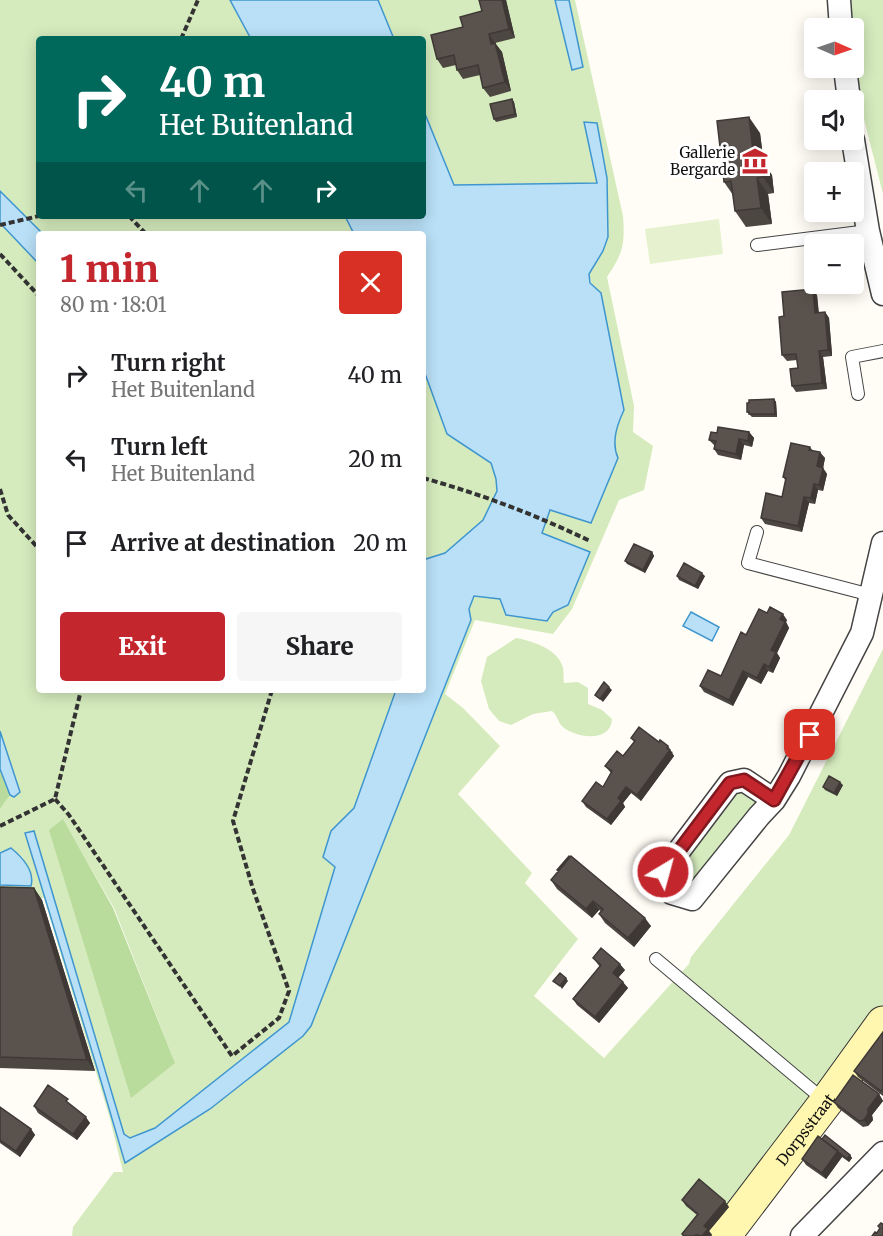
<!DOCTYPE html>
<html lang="en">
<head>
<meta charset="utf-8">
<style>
  body { margin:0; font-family:Merriweather,serif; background:#f6f6f6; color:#202124; height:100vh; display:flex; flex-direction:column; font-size:22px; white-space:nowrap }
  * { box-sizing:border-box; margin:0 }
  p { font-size:20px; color:#757577 }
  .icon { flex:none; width:33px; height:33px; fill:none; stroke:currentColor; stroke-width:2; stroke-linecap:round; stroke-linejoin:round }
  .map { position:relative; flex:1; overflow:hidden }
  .details { position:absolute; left:36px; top:231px; width:390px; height:462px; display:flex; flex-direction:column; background:#fff; border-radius:6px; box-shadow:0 3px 15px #0003 }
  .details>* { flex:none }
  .guide { position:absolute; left:36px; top:36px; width:390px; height:183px; border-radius:6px; box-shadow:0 3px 15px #0003; background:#00695c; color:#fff; overflow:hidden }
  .needle { width:39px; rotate:92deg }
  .buttons { position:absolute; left:804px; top:18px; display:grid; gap:12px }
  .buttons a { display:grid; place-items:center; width:60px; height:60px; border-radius:6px; background:#fff; box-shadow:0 3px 15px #0003; font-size:30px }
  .pin { position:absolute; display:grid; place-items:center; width:51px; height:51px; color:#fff; margin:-26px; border-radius:12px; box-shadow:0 3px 9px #0006 }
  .me { position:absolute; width:66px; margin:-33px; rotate:37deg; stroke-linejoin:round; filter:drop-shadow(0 0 4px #0008) }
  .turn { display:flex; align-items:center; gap:21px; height:126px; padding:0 24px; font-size:27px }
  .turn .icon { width:78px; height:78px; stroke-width:2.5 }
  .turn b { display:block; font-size:42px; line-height:51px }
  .lanes { display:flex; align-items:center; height:57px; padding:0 24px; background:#0003; justify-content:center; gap:30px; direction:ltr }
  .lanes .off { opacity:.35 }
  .round { display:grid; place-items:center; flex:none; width:63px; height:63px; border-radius:6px; background:#f6f6f6 }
  .head { display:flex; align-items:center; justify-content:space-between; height:102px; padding:0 24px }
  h1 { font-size:36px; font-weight:800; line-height:45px; color:#c4262e }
  .action { display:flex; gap:12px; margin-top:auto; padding:12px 24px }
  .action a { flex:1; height:69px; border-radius:6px; background:#c4262e; color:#fff; font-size:24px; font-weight:800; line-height:69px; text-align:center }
  .action a+a { background:#f6f6f6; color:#202124 }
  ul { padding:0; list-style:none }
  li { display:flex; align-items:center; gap:18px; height:84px; padding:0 24px }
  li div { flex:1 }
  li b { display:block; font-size:22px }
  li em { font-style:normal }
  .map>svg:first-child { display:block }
  .green { fill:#d5ebbd; fill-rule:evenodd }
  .forest { fill:#b9dc9c }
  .pitch { fill:#e6f2cf }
  .water { fill:#b9e0f7; stroke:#3f96cf; stroke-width:1.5 }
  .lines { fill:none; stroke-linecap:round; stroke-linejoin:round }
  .service-casing { stroke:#444; stroke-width:14 }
  .minor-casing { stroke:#444; stroke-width:25 }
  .secondary-casing { stroke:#333; stroke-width:35 }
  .path { stroke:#333; stroke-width:4; stroke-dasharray:6 3; stroke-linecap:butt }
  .service { stroke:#fff; stroke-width:12 }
  .minor { stroke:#fff; stroke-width:22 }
  .secondary { stroke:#fff6b0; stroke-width:33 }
  .wall { fill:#4d4742 }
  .shaded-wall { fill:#3f3936 }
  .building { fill:#5a524d; stroke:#3f3936; stroke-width:1.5 }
  .route-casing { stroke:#7f191e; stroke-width:15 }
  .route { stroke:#c4262e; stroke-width:10 }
  .labels { text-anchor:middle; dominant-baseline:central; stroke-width:6; stroke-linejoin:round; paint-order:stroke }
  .poi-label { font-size:15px; fill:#111; stroke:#fff; text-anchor:end }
  .street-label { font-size:15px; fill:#111; stroke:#fff }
</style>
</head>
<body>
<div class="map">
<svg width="883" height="1236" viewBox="0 0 883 1236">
  <rect width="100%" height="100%" fill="#fffdf5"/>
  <path class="green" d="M0 0H230L251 39H39V216H345L354 234H43L0 191Z
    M378 0H555L572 70 583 67 569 0H575L623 216C625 245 623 253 607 277L634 406 633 432 653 446 644 490 619 500 572 609 553 634 475 620 445 694 463 708 500 746 458 794 532 873 525 883 578 939 534 996 604 1058 689 964 691 957 789 835 883 649V1007L712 1236H72L73 1227 114 1172H123L110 1119 44 898H0V885L30 886 23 858 11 848 0 853V809L10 795 14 797 20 792 0 731V223L39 264V690H396L354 808 330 831 335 867 289 1022 155 1128 140 1136 130 1138 124 1134 34 831 25 833 98 1071 124 1162 210 1109 303 1036 311 1026 471 621 469 609 474 596 500 599 553 612 590 553 542 533 550 510 618 458C611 442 617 425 624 410L589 274 603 251 607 178 584 122 597 183 454 185 423 109V39H394ZM63 820 114 908 175 1063Z
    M840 0H883V194L851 68H854V28H844Z
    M423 368 447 433 491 463 496 479 497 491 483 520 444 553 426 559 423 563Z
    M516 638C532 641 559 649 563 668 564 672 563 678 564 683L578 682 588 688V704L602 710 612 719C611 743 576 738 563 727 558 723 558 716 552 711L533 714 511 725 499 721 489 709 481 681 487 657Z
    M735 789 757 792 760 806 694 889 679 888 673 869Z"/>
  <path class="forest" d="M0 769 10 795 0 809Z
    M63 819 113 908 175 1063 131 1098 49 830Z"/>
  <path class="pitch" d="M719 219 723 254 650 264 645 229Z"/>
  <path class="water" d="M230 0H378L394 39H251Z
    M555 0H569L583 67 572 70Z
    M423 109 454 185 597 183 584 122 597 123 607 178 608 237 603 251 589 274 590 283 601 293 624 410C617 425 611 442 618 458L591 523 550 510 542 533 590 552 568 605 553 612 547 621 506 615 500 599 474 596 469 609 471 620 311 1026 303 1036 210 1109 125 1163 98 1071 25 833 34 831 124 1134 130 1138 155 1128 289 1022 335 867 323 857 331 831 354 808 396 690H423V563L426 559 445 553 483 520 497 491 496 479 491 463 447 434 423 368V234H354L345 216H423Z
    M0 191 43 234H39V264L0 223Z
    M691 612 719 627 712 641 683 626Z
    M0 731 20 792 14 797 10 795 0 769Z
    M11 848C22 857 35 871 31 886L0 885V853Z"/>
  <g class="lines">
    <g class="service-casing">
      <path id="service" d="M757 245 868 231
        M858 394 852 357 883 351
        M757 532 748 563 871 595
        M656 959 825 1101"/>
    </g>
    <g class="minor-casing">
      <path id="minor" d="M839 0 841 28
        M845 68 849 100
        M853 140 868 231 883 294
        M774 800 744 780 730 783 663 872 672 893 692 899 759 816 774 800 789 776 862 633 883 543
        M802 1236 883 1153"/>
    </g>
    <g class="secondary-casing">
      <g id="secondary">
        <path id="s1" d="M724 1236 826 1102 883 1023"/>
      </g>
    </g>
    <path class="path" d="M181 39 198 0
      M129 216 146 234
      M0 225 39 216
      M0 254 39 296
      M423 478C481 494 536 515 590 541
      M0 489 8 515 39 549
      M55 799 69 815 232 1056 279 1018 289 991 253 889 233 821 272 690
      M0 826 55 799 81 690"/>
    <use href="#service" class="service"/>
    <use href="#minor" class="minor"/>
    <use href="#secondary" class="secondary"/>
  </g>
  <path class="wall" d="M479 0H506L515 38 495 43 502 52 511 91 490 97 483 88 480 75 463 79 457 70 456 65 443 68 437 59 463 27 482 11Z
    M512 99 514 102 517 117 496 122 494 119Z
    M760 133 764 164 772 175 774 193 768 194 772 224 746 227 735 211 733 195 724 182Z
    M817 295 819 313 825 312 829 318 832 353V356L823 357 827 389 796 392 792 386 798 368 797 360 787 361 782 355 784 316Z
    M774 399 776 402 777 417H752L747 412Z
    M749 432 754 438 752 447 744 445 741 460 718 455 714 449 715 446 709 440 717 433Z
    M810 447 813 451 825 458 823 468 827 474 823 491 818 490 815 504 809 503 802 532 765 524 761 518 782 497 786 481 783 477Z
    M652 552 654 556 645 573 627 564 625 561Z
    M677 576H705L698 589 679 580Z
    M767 613 787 620 786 622 789 628 777 653 780 658 773 673 768 671 761 684 748 677 733 706 704 692 700 686 721 676 746 635Z
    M631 738 673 752 672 753 674 756 641 801 631 793 623 803 625 807 611 825 586 807 582 801 603 787 611 773 605 766 623 756 634 742Z
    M843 785 837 796 825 790 823 787Z
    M551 880 651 926 634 947 605 923 599 914 601 911 599 910 592 918 557 889Z
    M0 887 34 888 42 900 95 1071 0 1068Z
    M593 958 625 970 618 978 628 988 599 1023 577 1005 573 999 600 967Z
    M883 1032V1096L858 1077 854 1071Z
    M879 1094 883 1101 872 1115 873 1120 868 1126 863 1127 838 1108 834 1102Z
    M34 1106H72L90 1123 77 1140 38 1113Z
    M0 1107 31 1129 35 1135 20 1157 0 1143Z
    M822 1139 850 1155 852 1158 849 1162 842 1157 826 1179 806 1165 802 1159Z
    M682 1200 729 1207 709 1231 712 1235 711 1236H683L682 1234 697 1215 686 1206Z"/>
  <path class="shaded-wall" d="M502 0H506L515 38 509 29Z
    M489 34 495 43 491 44Z
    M495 43 502 52 511 91 505 82Z
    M512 99 514 102 517 117 515 114Z
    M749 117 760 133 764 164 772 175 774 193 763 177 754 160Z
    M757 178 768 194 772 224 761 208Z
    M813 289 817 295 819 319 815 313Z
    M825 312 829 318 832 356 828 350Z
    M819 351 823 357 827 389 822 383Z
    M774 399 776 402 777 417 775 414Z
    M749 432 754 438 752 447 748 441Z
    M739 439 744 445 741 460 736 454Z
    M820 452 825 458 823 468 827 474 823 491 819 485 817 466Z
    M814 484 818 490 815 504 811 498Z
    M804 497 809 503 802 532 798 526Z
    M652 552 654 556 645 573 643 570Z
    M702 573 705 576 698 589 695 586Z
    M783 614 787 620 786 622 789 628 777 653 780 658 773 673 769 667 771 650 780 619Z
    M764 664 768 671 761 684 757 678Z
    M743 671 748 677 733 706 729 700Z
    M609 687 612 690 603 702 600 699Z
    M668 746 674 756 641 801 637 795Z
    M840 782 843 785 837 796 834 793Z
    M626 787 631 793 623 803 625 807 611 825 607 819 618 798Z
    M34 888 42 900 95 1071 87 1060Z
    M593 901 599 910 592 918 586 909Z
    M645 918 651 926 634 947 628 938Z
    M620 964 625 970 617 979 613 973Z
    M566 978 568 981 562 989 560 986Z
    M623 982 628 988 599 1023 595 1017Z
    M879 1094 883 1101 872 1115 873 1120 868 1126 864 1120 868 1109Z
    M86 1117 90 1123 77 1140 73 1134Z
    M31 1129 35 1135 20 1157 16 1151Z
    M838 1151 842 1157 826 1179 822 1173Z
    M850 1155 852 1158 849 1162 847 1159Z
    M725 1201 729 1207 709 1231 712 1235 711 1236H702L704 1226Z"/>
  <path class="building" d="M479 0H502L509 29 489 34 491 44 495 43 505 82 483 88 478 65 457 70 454 55 437 59 431 35 463 27 460 17 482 11Z
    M512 99 515 114 494 119 490 104Z
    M749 117 754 160 761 159 763 177 757 178 761 208 735 211 731 181 724 182 717 121Z
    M813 289 815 313 825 312 828 347V350L819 351 822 383 792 386 790 369 798 368 796 354 782 355 779 317 784 316 782 292Z
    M774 399 775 414H749V412H747V403H749V400Z
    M718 427 749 432 748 441 739 439 736 454 714 449 716 441 709 440 711 432 717 433Z
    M791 443 810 447 809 450 820 452 817 466 823 468 819 485 814 484 811 498 804 497 798 526 761 518 766 493 782 497 786 478 783 477Z
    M634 544 652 552 643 570 625 561Z
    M684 563 702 573 695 586 677 576Z
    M770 607 783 614 780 619 785 622 771 650 776 652 769 667 764 664 757 678 743 671 729 700 700 686 708 670 721 676 741 632 746 635 759 609 767 613Z
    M604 682 609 687 600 699 595 695Z
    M639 727 659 742 660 740 668 746 667 748 670 750 637 795 626 787 618 798 621 801 607 819 582 801 596 782 603 787 612 771 605 766 617 751 623 756 635 741 631 738Z
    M829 776 840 782 834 793 823 787Z
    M569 856 570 857 558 871 557 870Z
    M571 856 645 918 628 938 599 914 603 909 593 901 586 909 551 880Z
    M0 887 34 888 87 1060 0 1057Z
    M601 948 620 964 613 973 623 982 595 1017 573 999 601 965 593 958Z
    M560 973 566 978 560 986 553 981Z
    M883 1032V1089L881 1091 854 1071Z
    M853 1075 879 1094 868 1109V1114L864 1120 859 1121 834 1102Z
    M48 1085 68 1099 66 1101 86 1117 73 1134 34 1106Z
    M0 1107 31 1129 16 1151 0 1140Z
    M825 1135 850 1155 847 1159 822 1139Z
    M818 1136 838 1151 822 1173 802 1159Z
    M699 1179 725 1201 704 1226 708 1229 702 1236 696 1235V1236H684L682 1234 698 1214 682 1200Z
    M881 1223 883 1224V1236H872L875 1232 877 1233 880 1228 878 1226Z"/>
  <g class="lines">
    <g class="route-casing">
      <path id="route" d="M663 872 730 783 744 780 774 800 810 735"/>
    </g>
    <use href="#route" class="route"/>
  </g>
  <defs>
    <g id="museum-bare" transform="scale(2.07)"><path d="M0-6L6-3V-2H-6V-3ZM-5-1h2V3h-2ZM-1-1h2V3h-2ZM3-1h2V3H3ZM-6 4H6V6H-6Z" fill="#c4262e" stroke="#fff" stroke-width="2.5" paint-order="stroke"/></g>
  </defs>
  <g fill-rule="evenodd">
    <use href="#museum-bare" x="755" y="161"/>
  </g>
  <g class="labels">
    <g class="poi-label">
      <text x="735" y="152">Gallerie<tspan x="735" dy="17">Bergarde</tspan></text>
    </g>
    <g class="street-label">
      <text stroke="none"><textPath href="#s1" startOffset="134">Dorpsstraat</textPath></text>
    </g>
  </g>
</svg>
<div class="buttons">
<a><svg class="needle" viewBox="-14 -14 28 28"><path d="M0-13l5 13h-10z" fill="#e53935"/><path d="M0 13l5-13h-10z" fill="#757577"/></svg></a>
<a><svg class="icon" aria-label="sound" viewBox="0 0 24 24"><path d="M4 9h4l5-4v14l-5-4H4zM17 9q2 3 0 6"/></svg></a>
<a>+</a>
<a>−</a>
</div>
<div class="pin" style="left:810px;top:735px;background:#d93025"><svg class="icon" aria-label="arrive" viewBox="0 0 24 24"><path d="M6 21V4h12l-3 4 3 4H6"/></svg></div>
<svg class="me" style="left:663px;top:872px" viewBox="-20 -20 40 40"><circle r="17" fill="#c4262e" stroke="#fff" stroke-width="3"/><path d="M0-11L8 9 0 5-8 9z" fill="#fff"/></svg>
<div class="guide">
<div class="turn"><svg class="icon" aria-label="right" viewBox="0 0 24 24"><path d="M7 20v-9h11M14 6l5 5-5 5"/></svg><div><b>40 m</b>Het Buitenland</div></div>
<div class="lanes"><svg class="icon off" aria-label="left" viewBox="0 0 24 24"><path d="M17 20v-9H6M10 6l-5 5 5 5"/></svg><svg class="icon off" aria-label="ahead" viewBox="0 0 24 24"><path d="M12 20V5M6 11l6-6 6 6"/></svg><svg class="icon off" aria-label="ahead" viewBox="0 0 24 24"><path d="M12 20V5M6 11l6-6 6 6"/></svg><svg class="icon" aria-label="right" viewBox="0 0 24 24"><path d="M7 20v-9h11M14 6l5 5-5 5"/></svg></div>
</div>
<section class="details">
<div class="head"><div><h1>1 min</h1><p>80 m · 18:01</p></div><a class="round" style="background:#d93025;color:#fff"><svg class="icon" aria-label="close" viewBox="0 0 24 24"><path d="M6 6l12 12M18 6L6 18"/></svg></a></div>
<ul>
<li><svg class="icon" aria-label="right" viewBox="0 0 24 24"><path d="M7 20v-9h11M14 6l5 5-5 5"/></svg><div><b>Turn right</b><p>Het Buitenland</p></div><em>40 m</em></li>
<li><svg class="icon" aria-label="left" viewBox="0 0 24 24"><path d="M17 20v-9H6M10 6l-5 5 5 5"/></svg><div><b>Turn left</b><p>Het Buitenland</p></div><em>20 m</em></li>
<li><svg class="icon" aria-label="arrive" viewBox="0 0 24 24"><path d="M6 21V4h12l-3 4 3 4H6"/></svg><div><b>Arrive at destination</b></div><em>20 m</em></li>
</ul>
<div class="action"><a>Exit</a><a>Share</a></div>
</section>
</div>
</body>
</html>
